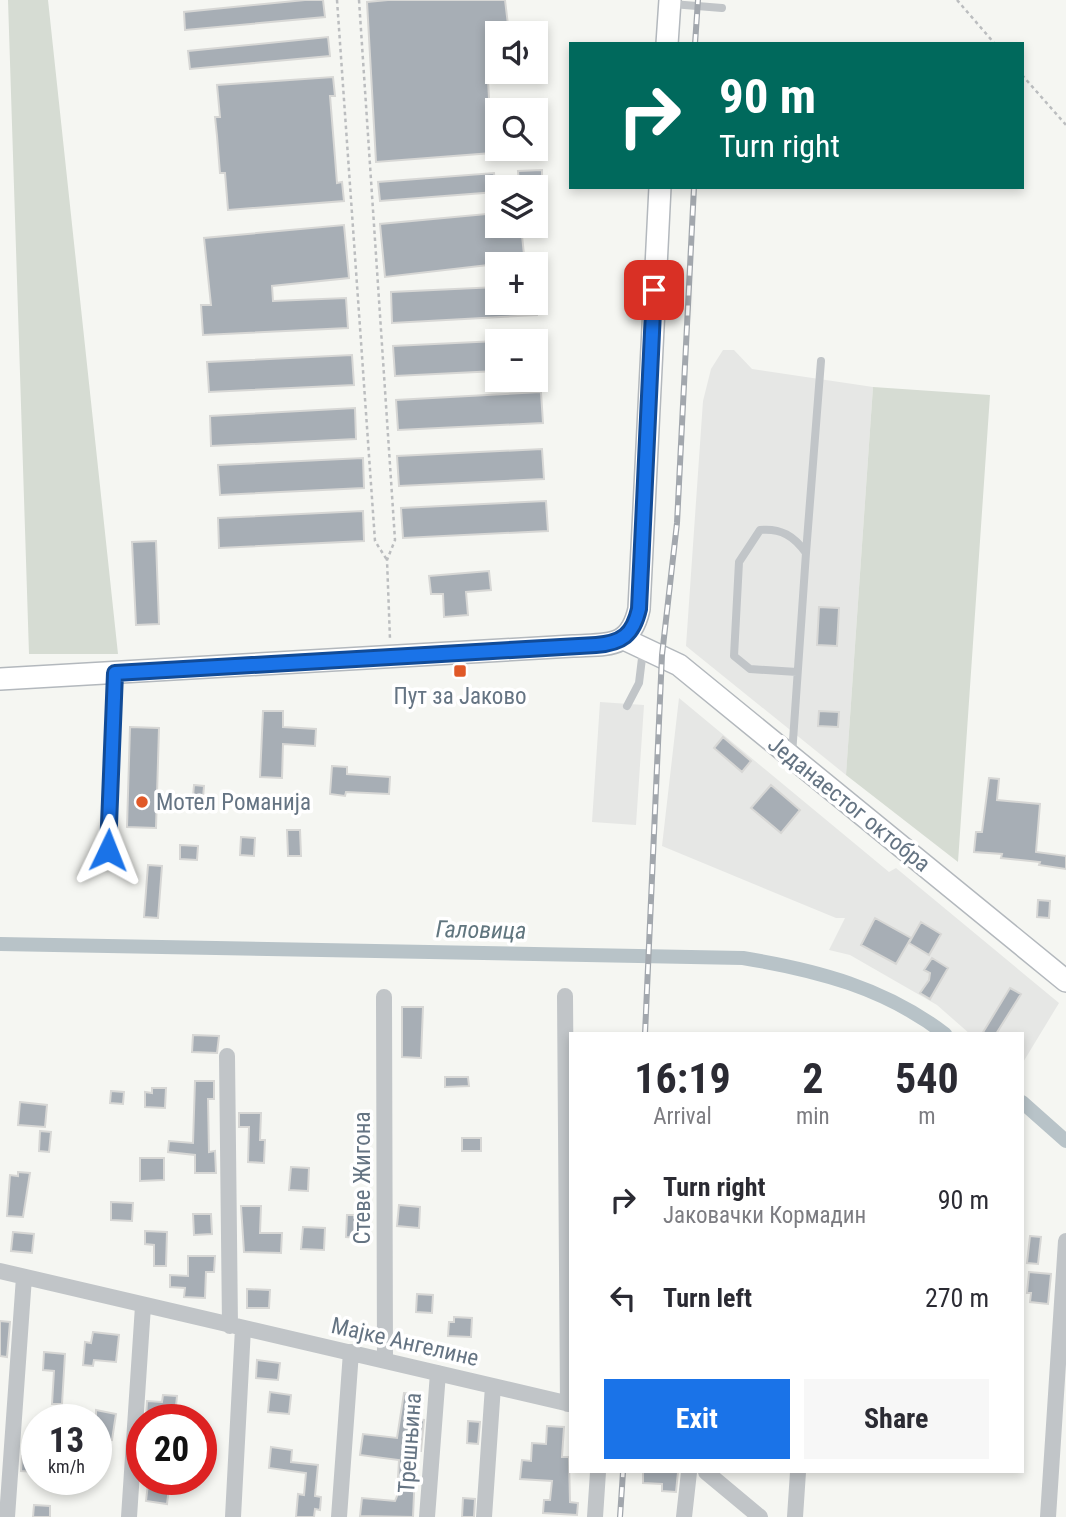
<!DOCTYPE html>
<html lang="en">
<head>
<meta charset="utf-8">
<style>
  body { margin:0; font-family:"Roboto Condensed",sans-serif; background:#f7f7f7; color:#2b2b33; height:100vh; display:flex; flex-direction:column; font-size:26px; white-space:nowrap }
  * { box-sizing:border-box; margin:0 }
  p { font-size:23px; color:#7c7c81 }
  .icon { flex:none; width:38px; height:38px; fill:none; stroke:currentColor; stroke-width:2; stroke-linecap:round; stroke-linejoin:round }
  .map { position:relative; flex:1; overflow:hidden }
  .panel { position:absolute; left:569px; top:1032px; width:455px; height:441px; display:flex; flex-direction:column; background:#fff; border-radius:0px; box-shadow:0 4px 10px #0003 }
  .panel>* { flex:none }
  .hud { position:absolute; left:569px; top:42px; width:455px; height:147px; border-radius:0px; box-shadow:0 4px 10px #0003; background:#00695c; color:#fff; overflow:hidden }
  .controls { position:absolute; left:485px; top:21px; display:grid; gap:14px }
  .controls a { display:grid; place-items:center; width:63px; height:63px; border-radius:0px; background:#fff; box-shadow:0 4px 10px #0003; font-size:35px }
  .speed { position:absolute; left:21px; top:1404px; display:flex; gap:14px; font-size:35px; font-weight:700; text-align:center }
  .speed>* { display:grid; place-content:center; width:91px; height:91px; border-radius:50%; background:#fff; box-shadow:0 4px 10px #0003; line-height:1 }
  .speed small { font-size:18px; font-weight:400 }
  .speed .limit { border:10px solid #d22; background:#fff; color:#111 }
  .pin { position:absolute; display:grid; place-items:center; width:60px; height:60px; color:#fff; margin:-30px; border-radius:14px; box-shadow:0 4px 10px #0006 }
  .me { position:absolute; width:77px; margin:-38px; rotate:2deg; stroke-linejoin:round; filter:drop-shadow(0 0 5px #0008) }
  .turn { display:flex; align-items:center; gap:24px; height:147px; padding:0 35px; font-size:32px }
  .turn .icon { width:91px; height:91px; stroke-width:2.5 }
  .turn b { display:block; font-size:49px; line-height:60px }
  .eta { display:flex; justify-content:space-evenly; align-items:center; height:119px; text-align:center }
  .eta b { font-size:42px; font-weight:700; line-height:49px }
  .button { display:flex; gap:14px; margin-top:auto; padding:14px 35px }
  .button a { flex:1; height:80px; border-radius:0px; background:#1a73e8; color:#fff; font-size:28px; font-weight:700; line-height:80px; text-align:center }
  .button a+a { background:#f7f7f7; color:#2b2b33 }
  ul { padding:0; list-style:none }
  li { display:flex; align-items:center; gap:21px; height:98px; padding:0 35px }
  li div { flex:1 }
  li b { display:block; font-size:26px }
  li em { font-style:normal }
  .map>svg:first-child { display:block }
  .built { fill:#e6e7e5 }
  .green { fill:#d6dcd3 }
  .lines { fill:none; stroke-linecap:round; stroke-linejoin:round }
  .canal { stroke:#b8c3c8; stroke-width:14 }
  .building { fill:#a7aeb5; stroke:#d7d7d5; stroke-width:2 }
  .secondary-casing { stroke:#b3b8bd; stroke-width:24 }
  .path { stroke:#bbbdbf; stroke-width:2.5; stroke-dasharray:3.5 3.5; stroke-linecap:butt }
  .service { stroke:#c1c5c8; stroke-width:8 }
  .minor { stroke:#c1c5c8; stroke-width:16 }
  .secondary { stroke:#fff; stroke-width:21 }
  .rail-casing { stroke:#a2a7ad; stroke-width:6 }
  .rail { stroke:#fff; stroke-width:3.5; stroke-dasharray:10; stroke-linecap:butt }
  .route-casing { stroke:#114b97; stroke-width:18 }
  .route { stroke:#1a73e8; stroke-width:12 }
  .poi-dot { fill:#e05928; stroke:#fff; stroke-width:2.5 }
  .labels { text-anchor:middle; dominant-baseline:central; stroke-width:7; stroke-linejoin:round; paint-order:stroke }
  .poi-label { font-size:23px; fill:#657483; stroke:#fff }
  .street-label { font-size:23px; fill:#657483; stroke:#fff }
  .water-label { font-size:24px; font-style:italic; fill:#61767f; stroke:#fff }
</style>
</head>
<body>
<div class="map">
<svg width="1066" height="1517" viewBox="0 0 1066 1517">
  <rect width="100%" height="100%" fill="#f5f6f2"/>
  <path class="built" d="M723 350H734L752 369 873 387 846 775 686 646 703 401 711 369Z
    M679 698 889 872 896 868 1059 1003 1022 1064V1034H970L937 1005 850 955 829 950 845 918H836L662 846Z
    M600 702 644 705 636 825 592 822Z"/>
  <path class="green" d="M8 0H48L118 654H29Z
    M873 387 990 395 958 862 846 775Z"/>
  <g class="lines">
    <path class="canal" d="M0 944 743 958C817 970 885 988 945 1034
      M1022 1102 1066 1141"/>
  </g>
  <path class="building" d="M305 0H323L325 17 185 30 184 12Z
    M388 0H505L509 33H497V42L486 43 492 153 376 162 367 2Z
    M328 37 330 56 190 69 188 51Z
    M333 77 335 96H330L334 145 337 183 342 182 344 201 228 210 225 173H220L217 136 215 117H220L217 85Z
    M542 170V187H519L518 171Z
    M494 173 496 192 380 201 378 182Z
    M497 213V226H521L525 264H497L385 277 380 224Z
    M344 225 349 278 272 286 273 301 346 298 348 328 203 335 201 305H211L204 238Z
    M497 287V303H537V315L392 323 391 292Z
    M497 341V371L395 376 393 346Z
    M352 355 354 385 209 392 207 362Z
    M541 392 543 423 398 430 396 400Z
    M355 408 356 439 211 446 210 416Z
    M542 449 544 479 399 486 397 456Z
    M363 458 364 488 220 495 218 465Z
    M546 501 548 531 403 538 401 508Z
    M363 511 364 541 219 548 218 518Z
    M156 541 159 624 136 625 132 542Z
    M489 571 491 590 466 592 468 615 444 617 443 594H431L429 576Z
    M819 607 839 608 837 646 817 645Z
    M263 711H283V727L316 729 315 746 283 744 282 778 260 777Z
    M819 711 839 712 838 727 818 726Z
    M130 727 159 728 156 828 127 827Z
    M723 737 751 761 742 772 714 748Z
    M332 766 347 767V774L390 777 389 794 346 792 345 796 330 794Z
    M989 778 999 779 997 800 1040 804 1036 852 1066 856V869L1039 865 1040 862 1001 858 1002 854 974 852 976 832H982Z
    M194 785 204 786 202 810 192 809Z
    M771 785 800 810 781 833 751 808Z
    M287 830H300L301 856H288Z
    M241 837 255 838 254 856 240 855Z
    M180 845 198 846 197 860 180 859Z
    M148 865 162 866 158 918 144 917Z
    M1038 900 1050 901 1049 918 1037 917Z
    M875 918 911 938 896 964 861 945Z
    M921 922 941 934 929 955 909 943Z
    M932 958 948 968 930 999 920 993 929 980 930 973 924 970Z
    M1010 988 1021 994 996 1034H982Z
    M402 1007H423L421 1058 402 1057Z
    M193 1035 219 1036 217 1053 192 1052Z
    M445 1077H468L469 1086 445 1087Z
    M195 1081H214V1099H208L209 1152 215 1151 216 1173H195V1155L168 1152 169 1141 193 1143Z
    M152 1088H166L165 1108 145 1107V1092L152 1093Z
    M111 1091 124 1092 123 1104 110 1103Z
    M20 1102 47 1105 45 1127 18 1125Z
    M239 1113H261L260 1140H265L264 1163 248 1162 249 1127H239Z
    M40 1131 51 1132 49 1152 39 1151Z
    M462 1138H481V1151H462Z
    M140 1158H164V1180L140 1181Z
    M291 1167 309 1168 308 1191 289 1190Z
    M18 1172 30 1173 23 1217 7 1216 10 1175 18 1176Z
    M111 1202 133 1203 132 1221 111 1220Z
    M399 1205 420 1207 419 1228 397 1226Z
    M241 1206H261L260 1233H282L281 1253 244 1252Z
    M193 1214H211L212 1234 194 1235Z
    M347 1215H360L359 1238 346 1237Z
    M303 1227 325 1228 324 1250 301 1249Z
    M145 1231 167 1232 166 1266H154V1245L145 1244Z
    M13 1232 34 1234 32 1253 11 1251Z
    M1030 1236 1041 1237 1038 1264 1027 1263Z
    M188 1256H215L214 1272H206L205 1298 184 1297 185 1288 170 1287V1275L188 1276Z
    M1029 1272 1051 1274 1048 1304 1030 1302 1031 1293H1027Z
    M247 1289 270 1290 269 1308H247Z
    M417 1294 433 1295 432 1313 416 1312Z
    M454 1317 472 1318 471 1337 448 1336 449 1322H454Z
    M0 1321 10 1322 7 1357 0 1356Z
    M93 1332 119 1335 116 1362 94 1360 93 1366 83 1365 85 1342 91 1343Z
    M44 1352 65 1354 62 1404H52L54 1371 43 1370Z
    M257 1360 280 1363 278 1380 256 1378Z
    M270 1392 291 1395 289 1414 268 1412Z
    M404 1393 419 1395 415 1419 424 1420 421 1451H411L410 1470 415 1471 413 1517 360 1516 362 1498 395 1501 397 1496 399 1460 360 1455 363 1434 397 1438Z
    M163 1395 177 1396 175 1416 155 1414 154 1419H146L147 1401 162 1402Z
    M96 1410 116 1414 112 1440 96 1437Z
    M468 1421 480 1422 478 1444 467 1443Z
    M547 1426 564 1427 562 1457H569L570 1502 578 1503 577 1515 543 1513 544 1500H550L552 1481 520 1479 522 1460 531 1461 532 1443 546 1444Z
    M271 1447 292 1450 291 1462 318 1465 315 1496 321 1497 320 1510 315 1509 314 1517H296L298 1494 304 1495 306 1473 269 1468Z
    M22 1456 37 1457V1472L21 1471Z
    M643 1472H678L676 1492 662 1491V1484L643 1483Z
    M148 1484 169 1487 167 1504 146 1501Z
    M463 1498 475 1499 474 1517H462Z
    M34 1505 50 1506V1517H33Z"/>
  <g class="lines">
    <g class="secondary-casing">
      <path id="secondary" d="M667 44 670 0
        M624 639 679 665 1066 981
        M0 679 573 646C608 644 630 649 639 609L660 187"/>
    </g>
    <path class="path" d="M337 0 375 541 387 560
      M359 0 395 540 387 560 390 639
      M957 0 995 44
      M1022 75 1066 125"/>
    <path class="service" d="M672 4 722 8
      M806 553 821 361
      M627 706 639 683 643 650
      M792 755 806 553C794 536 781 528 760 530L739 562 734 656 750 669 797 672
      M108 850 115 673"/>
    <path class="minor" d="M565 996 568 1404
      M384 997 385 1359
      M227 1056 230 1326
      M0 1271 570 1404
      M706 1472 760 1517
      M7 1517 24 1277
      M129 1517 143 1306
      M233 1517 243 1328
      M339 1517 351 1352
      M427 1517 438 1373
      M484 1517 493 1386
      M595 1517 598 1472
      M684 1517 689 1472
      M795 1517 798 1472
      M1048 1517 1066 1241"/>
    <use href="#secondary" class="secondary"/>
    <g class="rail-casing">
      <path id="rail" d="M695 44 698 0
        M645 1034 662 655 677 523 694 187
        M620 1517 623 1472"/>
    </g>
    <use href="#rail" class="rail"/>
  </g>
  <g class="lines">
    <g class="route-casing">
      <path id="route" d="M108 850 115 673 596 645C622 643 633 635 639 609L654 290"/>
    </g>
    <use href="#route" class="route"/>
  </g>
  <g class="poi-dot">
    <rect x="453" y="664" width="14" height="14" rx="3.5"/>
    <circle cx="142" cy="802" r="7"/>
  </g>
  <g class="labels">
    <g class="poi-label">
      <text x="460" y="696">Пут за Јаково</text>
      <text x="156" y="802" text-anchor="start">Мотел Романија</text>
    </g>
    <g class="street-label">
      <text transform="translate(849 804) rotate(39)">Једанаестог октобра</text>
      <text transform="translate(362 1178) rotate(-90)">Стеве Жигона</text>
      <text transform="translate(405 1342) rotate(13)">Мајке Ангелине</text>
      <text transform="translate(410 1443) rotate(-86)">Трешњина</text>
    </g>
    <g class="water-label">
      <text transform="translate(481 930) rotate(1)">Галовица</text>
    </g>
  </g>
</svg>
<div class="controls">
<a><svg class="icon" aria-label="sound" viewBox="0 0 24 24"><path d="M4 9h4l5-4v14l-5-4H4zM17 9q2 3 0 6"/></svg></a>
<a><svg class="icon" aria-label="search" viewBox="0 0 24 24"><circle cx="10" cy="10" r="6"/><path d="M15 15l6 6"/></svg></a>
<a><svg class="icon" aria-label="layers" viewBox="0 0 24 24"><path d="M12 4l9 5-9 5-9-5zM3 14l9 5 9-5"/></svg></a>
<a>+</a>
<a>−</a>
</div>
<div class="speed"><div>13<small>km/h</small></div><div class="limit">20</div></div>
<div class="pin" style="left:654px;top:290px;background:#d93025"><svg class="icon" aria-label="arrive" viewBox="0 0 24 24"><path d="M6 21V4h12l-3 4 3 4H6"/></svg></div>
<svg class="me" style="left:108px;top:850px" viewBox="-20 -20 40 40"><path d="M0-17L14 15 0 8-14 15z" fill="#1a73e8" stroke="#fff" stroke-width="4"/></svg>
<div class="hud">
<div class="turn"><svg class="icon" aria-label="right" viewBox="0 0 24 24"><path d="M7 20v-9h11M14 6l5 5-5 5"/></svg><div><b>90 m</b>Turn right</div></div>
</div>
<section class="panel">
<div class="eta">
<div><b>16:19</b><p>Arrival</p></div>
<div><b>2</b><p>min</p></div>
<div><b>540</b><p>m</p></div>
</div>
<ul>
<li><svg class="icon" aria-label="right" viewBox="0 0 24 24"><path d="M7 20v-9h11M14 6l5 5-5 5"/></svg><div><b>Turn right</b><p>Јаковачки Кормадин</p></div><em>90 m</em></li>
<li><svg class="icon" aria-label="left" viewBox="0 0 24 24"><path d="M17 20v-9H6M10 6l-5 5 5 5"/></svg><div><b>Turn left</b></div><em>270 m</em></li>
</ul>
<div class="button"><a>Exit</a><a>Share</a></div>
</section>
</div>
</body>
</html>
